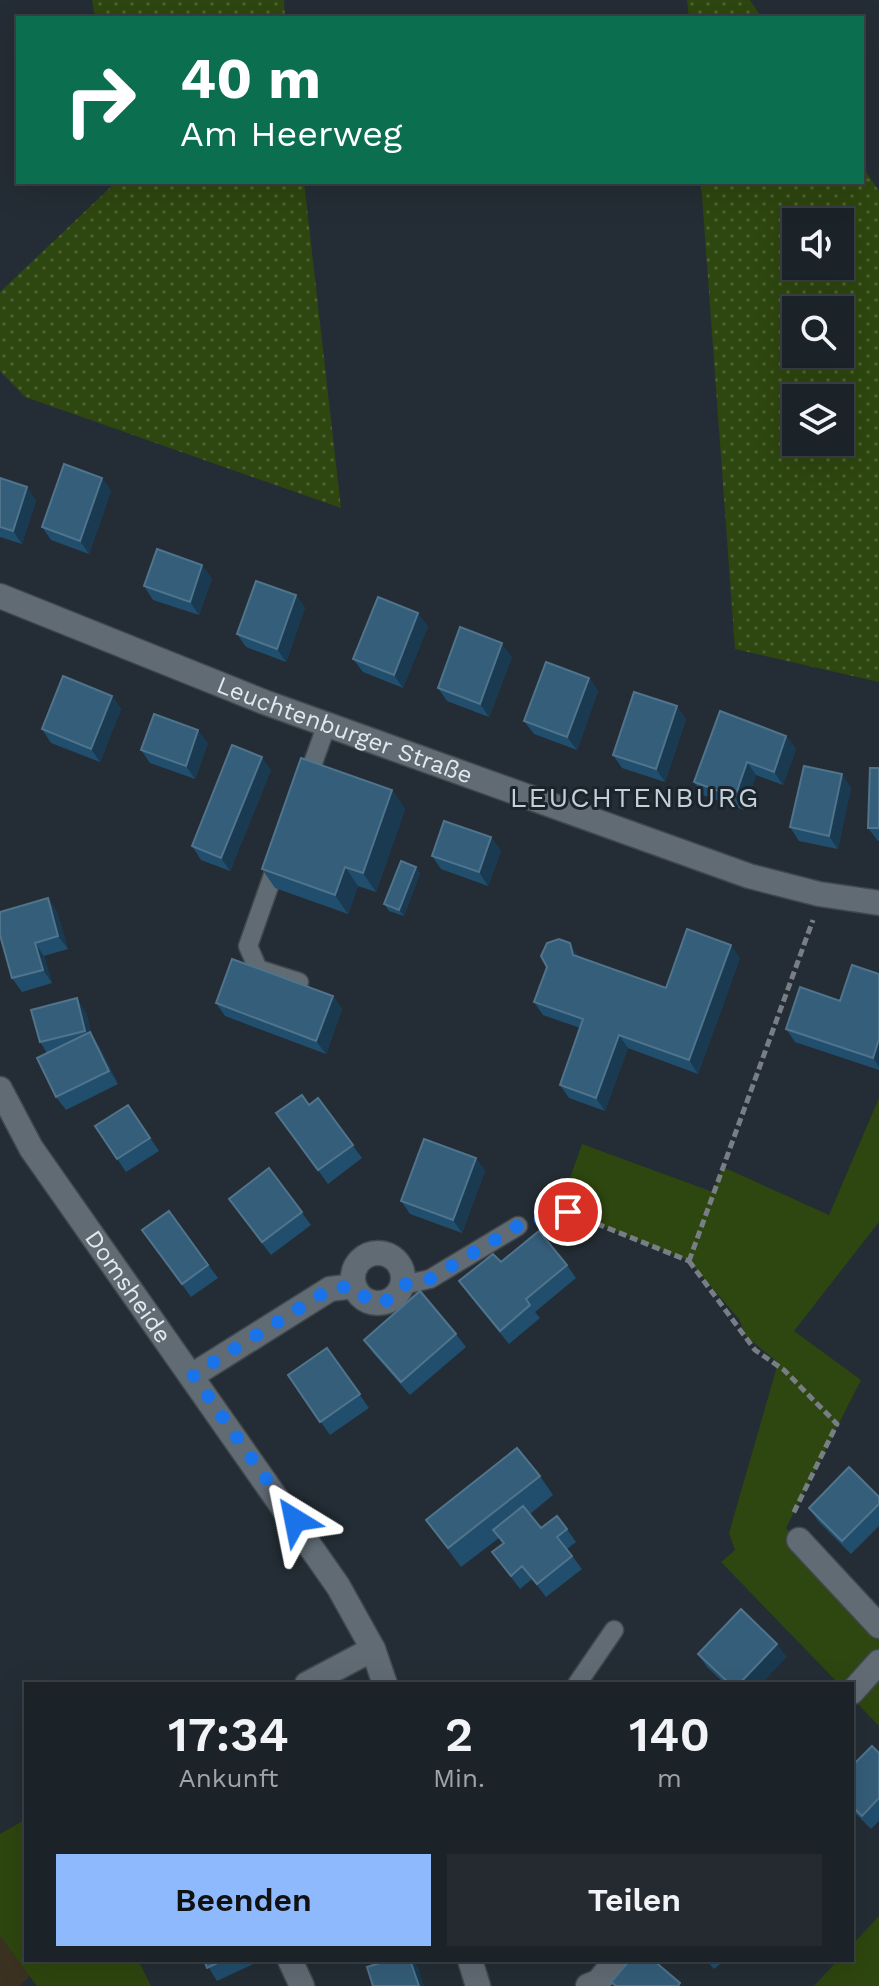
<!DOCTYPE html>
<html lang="de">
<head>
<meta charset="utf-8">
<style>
  body { margin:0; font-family:"Work Sans",sans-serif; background:#242a30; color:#f1f3f6; height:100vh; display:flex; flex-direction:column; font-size:30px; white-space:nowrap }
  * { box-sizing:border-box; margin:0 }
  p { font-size:26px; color:#a0a4a8 }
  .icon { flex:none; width:44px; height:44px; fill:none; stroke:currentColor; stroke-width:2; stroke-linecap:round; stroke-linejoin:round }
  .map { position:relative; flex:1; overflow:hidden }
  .details { position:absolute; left:24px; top:1682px; width:830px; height:280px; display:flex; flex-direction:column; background:#1b2228; border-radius:0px; box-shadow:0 8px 32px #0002,0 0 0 2px #393f45 }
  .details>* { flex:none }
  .top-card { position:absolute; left:16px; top:16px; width:848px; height:168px; border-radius:0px; box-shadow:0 8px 32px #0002,0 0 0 2px #393f45; background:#0b6e4f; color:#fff; overflow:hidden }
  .controls { position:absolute; left:782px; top:208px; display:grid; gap:16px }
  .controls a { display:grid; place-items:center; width:72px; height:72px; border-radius:0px; background:#1b2228; box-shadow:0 8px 32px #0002,0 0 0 2px #393f45; font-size:40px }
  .pin { position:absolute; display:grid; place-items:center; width:68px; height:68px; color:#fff; margin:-34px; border:4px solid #fff; border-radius:50%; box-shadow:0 2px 8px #0007 }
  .me { position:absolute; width:88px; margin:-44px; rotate:325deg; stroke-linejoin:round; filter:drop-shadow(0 0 6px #0008) }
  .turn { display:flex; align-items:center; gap:28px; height:168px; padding:0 32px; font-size:36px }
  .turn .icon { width:104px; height:104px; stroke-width:2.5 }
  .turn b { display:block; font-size:56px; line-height:68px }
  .eta { display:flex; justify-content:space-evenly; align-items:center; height:136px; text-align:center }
  .eta b { font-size:48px; font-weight:600; line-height:56px }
  .action { display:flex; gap:16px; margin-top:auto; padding:16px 32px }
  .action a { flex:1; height:92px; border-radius:0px; background:#8eb9fc; color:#111; font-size:32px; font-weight:600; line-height:92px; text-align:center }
  .action a+a { background:#242a30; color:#f1f3f6 }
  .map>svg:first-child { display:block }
  .commercial { fill:#3c3222 }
  .grass { fill:url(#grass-dots); fill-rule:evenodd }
  .park { fill:#2e460f }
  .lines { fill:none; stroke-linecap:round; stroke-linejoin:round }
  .lane-casing { stroke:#40484e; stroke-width:21 }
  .street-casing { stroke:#40484e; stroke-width:27 }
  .path { stroke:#777e85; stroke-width:5; stroke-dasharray:8 4; stroke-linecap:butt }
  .lane { stroke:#616b74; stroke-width:18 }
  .street { stroke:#616b74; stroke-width:24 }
  .wall { fill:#214e6d }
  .shaded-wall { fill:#193a51 }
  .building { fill:#355e7a; stroke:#50748c; stroke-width:2 }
  .route { stroke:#1a73e8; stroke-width:14; stroke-dasharray:0 25.2 }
  .labels { text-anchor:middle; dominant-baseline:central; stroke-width:6; stroke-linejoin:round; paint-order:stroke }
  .street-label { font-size:24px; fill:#e2e8ed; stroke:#1b242b }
  .quarter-label { font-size:28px; letter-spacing:2px; fill:#c4cfd9; stroke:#1b242b }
</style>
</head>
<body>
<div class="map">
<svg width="879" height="1986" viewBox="0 0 879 1986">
  <defs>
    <pattern id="grass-dots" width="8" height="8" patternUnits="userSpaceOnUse" patternTransform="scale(2)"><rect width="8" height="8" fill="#2e460f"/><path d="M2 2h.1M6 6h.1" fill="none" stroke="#4c6132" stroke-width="1.8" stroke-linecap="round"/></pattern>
  </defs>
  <rect width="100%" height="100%" fill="#242d35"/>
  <path class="commercial" d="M0 1936 30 1976 19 1986H0Z"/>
  <path class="grass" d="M92 0H284L285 18H95Z
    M687 0H750L762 18H689Z
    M862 166 879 191V682L735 649 701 182H862ZM796 222H840V266H796ZM840 310V354H796V310ZM796 398H840V442H796Z
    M116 182H304L341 508 25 397 0 371V292Z"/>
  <path class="park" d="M879 1098V1222L794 1331 861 1380 786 1528 879 1626V1726L852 1698V1684H839L721 1562 735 1550 729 1533 778 1363 746 1336 739 1319 689 1261 568 1212 557 1215 582 1144 713 1192 723 1167 829 1215Z
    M26 1819V1960H138L151 1986H37L0 1936V1834Z
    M879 1916V1986H814L838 1960H852V1945Z"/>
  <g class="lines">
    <g class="lane-casing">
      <path id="lane" d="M305 785 327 724
        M279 858 248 946 258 969 299 982
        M403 1285 430 1279 518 1226
        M577 1684 614 1630"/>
    </g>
    <g class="street-casing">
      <g id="street">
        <path id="s1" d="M0 596 264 702 749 876 819 894 879 903"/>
        <path id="s2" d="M0 1089 31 1148 338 1586 373 1649 385 1684"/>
        <circle cx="378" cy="1278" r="25"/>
        <path d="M193 1375 330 1289 354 1286"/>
        <path d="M799 1540 879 1626"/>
        <path d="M307 1684 373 1649"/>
        <path d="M852 1692 879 1662"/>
        <path d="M290 1960 302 1986"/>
        <path d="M470 1960 478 1986"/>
        <path d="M588 1986 598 1982 616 1960"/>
      </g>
    </g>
    <path class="path" d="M540 1220 568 1212 689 1261
      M689 1261 813 920
      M689 1261 755 1350 784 1370 837 1424 793 1514"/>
    <use href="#lane" class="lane"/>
    <use href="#street" class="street"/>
  </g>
  <path class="wall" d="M0 478 36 500 22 544 0 537Z
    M102 478 111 491 89 554 51 540 42 527Z
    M212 578 199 615 153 600 144 586Z
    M296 595 305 608 286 662 246 647 237 634Z
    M428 626 403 688 363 672 353 659Z
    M512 657 489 717 447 701 438 688Z
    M589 678 598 691 577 750 534 734 524 721Z
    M112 696 121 709 100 762 51 743 42 729Z
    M686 719 665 782 622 768 613 755Z
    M786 736 796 749 783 785 756 775 744 810 703 795 694 782Z
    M208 743 195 779 150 763 141 750Z
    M879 768V841H878L868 828Z
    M271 770 230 871 201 860 192 846Z
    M851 787 838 849 799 841 790 827Z
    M392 790 405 809 376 892 358 886 348 914 275 888 262 869Z
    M491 837 501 851 488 886 441 869 432 856Z
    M420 873 404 916 389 911 384 904Z
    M48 898 57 912 68 949 44 956 52 983 22 992 12 978Z
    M579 957 666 988 740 958 698 1074 628 1048 605 1111 569 1098 560 1085 580 1028 543 1015 534 1002Z
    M879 974V1070L795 1042 786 1029 840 1001Z
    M333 996 342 1009 326 1054 225 1016 216 1003Z
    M86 1012 92 1036 99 1046 118 1084 66 1110 56 1097 47 1053 40 1042Z
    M318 1098 362 1158 328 1184 276 1113 309 1105Z
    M128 1105 159 1151 126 1172 95 1126Z
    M476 1158 485 1171 462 1233 410 1214 401 1201Z
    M269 1168 311 1225 271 1255 238 1212Z
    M169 1211 218 1278 191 1297 142 1230Z
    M501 1262 567 1265 576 1278 535 1312 540 1318 509 1344 469 1295 459 1281Z
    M456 1334 466 1347 410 1395 373 1353 364 1340Z
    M327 1348 369 1408 330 1435 288 1375Z
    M540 1476 553 1495 530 1514 541 1528 567 1529 576 1542 567 1549 582 1569 546 1597 532 1579 520 1589 492 1552 503 1544 499 1538 461 1567 426 1520Z
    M879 1497V1526L851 1554 818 1521 809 1508Z
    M777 1644 786 1657 761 1684H725L707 1667 698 1654Z
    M879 1753V1821L871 1829 852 1810V1766Z
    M204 1960H262L217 1981Z
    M706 1960H725L714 1969Z"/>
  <path class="shaded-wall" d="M102 478 111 491 89 554 80 541Z
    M27 487 36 500 22 544 13 531Z
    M202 565 212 578 199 615 190 602Z
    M296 595 305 608 286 662 277 649Z
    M418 613 428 626 403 688 394 675Z
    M502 643 512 657 489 717 480 704Z
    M589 678 598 691 577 750 567 737Z
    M112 696 121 709 100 762 91 749Z
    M677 706 686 719 665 782 656 769Z
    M198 730 208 743 195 779 186 766Z
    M786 736 796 749 783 785 774 772Z
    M262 757 271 770 230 871 221 858Z
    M747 762 756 775 744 810 735 797Z
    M842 774 851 787 838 849 829 836Z
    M392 790 405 809 376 892 363 873Z
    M491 837 501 851 488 886 479 872Z
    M345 867 358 886 348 914 335 895Z
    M416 867 420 873 404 916 399 910Z
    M48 898 57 912 68 949 58 936Z
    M35 943 44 956 52 983 43 970Z
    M570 943 579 957 573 955Z
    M731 945 740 958 698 1074 689 1060Z
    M333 996 342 1009 326 1054 316 1041Z
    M77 998 86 1012 92 1036 99 1046 118 1084 85 1031Z
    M619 1035 628 1048 605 1111 596 1098Z
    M879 1039V1067L873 1058Z
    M476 1158 485 1171 462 1233 453 1220Z
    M777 1644 786 1657 761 1684H739Z
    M410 1960H413L418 1967 424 1986H419Z"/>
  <path class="building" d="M64 464 102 478 80 541 42 527Z
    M0 478 27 487 13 531 0 527Z
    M157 549 202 565 190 602 144 586Z
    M256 581 296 595 277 649 237 634Z
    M378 597 418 613 394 675 353 659Z
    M460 627 502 643 480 704 438 688Z
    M546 662 589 678 567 737 524 721Z
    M63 676 112 696 91 749 42 729Z
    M634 692 677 706 656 769 613 755Z
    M720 711 786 736 774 772 747 762 735 797 694 782Z
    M154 714 198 730 186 766 141 750Z
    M232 745 262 757 221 858 192 846Z
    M301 758 392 790 363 873 345 867 335 895 262 869Z
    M804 766 842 774 829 836 790 827Z
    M870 768H879V828H868Z
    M444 821 491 837 479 872 432 856Z
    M401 861 416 867 399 910 384 904Z
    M48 898 58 936 35 943 43 970 12 978 0 935V912Z
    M687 929 731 945 689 1060 619 1035 596 1098 560 1085 583 1019 534 1002 547 967 541 956 547 943 559 939 570 943 573 955 666 988Z
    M232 959 333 996 316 1041 216 1003Z
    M852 965 879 974V1039L873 1058 786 1029 800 987 840 1001Z
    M77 998 85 1031 40 1042 31 1010Z
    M90 1032 109 1071 56 1097 37 1058Z
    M302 1095 309 1105 318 1098 353 1145 318 1170 276 1113Z
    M128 1105 150 1138 117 1159 95 1126Z
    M424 1139 476 1158 453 1220 401 1201Z
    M269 1168 302 1212 262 1242 229 1199Z
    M169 1211 208 1265 182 1284 142 1230Z
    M539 1231 567 1265 526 1299 530 1305 500 1331 459 1281 493 1254 501 1262Z
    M420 1291 456 1334 401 1382 364 1340Z
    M327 1348 360 1394 320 1422 288 1375Z
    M517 1448 540 1476 448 1548 426 1520Z
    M849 1467 879 1497V1504L842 1541 809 1508Z
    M523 1506 541 1528 557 1516 567 1529 557 1537 572 1556 537 1584 522 1566 511 1576 492 1552 504 1543 493 1530Z
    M741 1609 777 1644 739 1684H730L698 1654Z
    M872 1746 879 1753V1798L862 1816 852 1806V1766Z
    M204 1960H224L207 1968Z
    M390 1960H410L419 1986H373L367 1967Z
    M630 1960H653L680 1983 678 1986H616L611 1982Z"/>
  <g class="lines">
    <path class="route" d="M295 1520 193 1375 330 1289 354 1286 370 1302H385L403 1285 430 1279 518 1226 568 1212"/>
  </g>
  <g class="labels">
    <g class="street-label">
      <text stroke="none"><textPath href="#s1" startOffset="370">Leuchtenburger Straße</textPath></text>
      <text stroke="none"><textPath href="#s2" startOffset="236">Domsheide</textPath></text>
    </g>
    <g class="quarter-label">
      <text x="635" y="797">LEUCHTENBURG</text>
    </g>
  </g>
</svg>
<div class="controls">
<a><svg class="icon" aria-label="sound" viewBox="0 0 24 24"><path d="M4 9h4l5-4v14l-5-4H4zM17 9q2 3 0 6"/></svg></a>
<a><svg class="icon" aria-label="search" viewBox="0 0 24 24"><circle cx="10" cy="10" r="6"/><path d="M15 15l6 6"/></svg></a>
<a><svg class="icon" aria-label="layers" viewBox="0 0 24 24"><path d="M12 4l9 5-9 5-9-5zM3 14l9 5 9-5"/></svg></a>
</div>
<div class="pin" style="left:568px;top:1212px;background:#d93025"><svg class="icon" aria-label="arrive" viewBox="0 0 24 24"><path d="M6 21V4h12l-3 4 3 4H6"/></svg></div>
<svg class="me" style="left:295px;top:1520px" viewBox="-20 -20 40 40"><path d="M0-17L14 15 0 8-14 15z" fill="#1a73e8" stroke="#fff" stroke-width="4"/></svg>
<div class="top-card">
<div class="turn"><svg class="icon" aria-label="right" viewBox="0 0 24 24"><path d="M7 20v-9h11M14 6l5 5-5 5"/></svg><div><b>40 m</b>Am Heerweg</div></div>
</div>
<section class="details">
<div class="eta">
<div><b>17:34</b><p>Ankunft</p></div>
<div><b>2</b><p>Min.</p></div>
<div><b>140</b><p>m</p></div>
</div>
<div class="action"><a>Beenden</a><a>Teilen</a></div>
</section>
</div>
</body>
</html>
